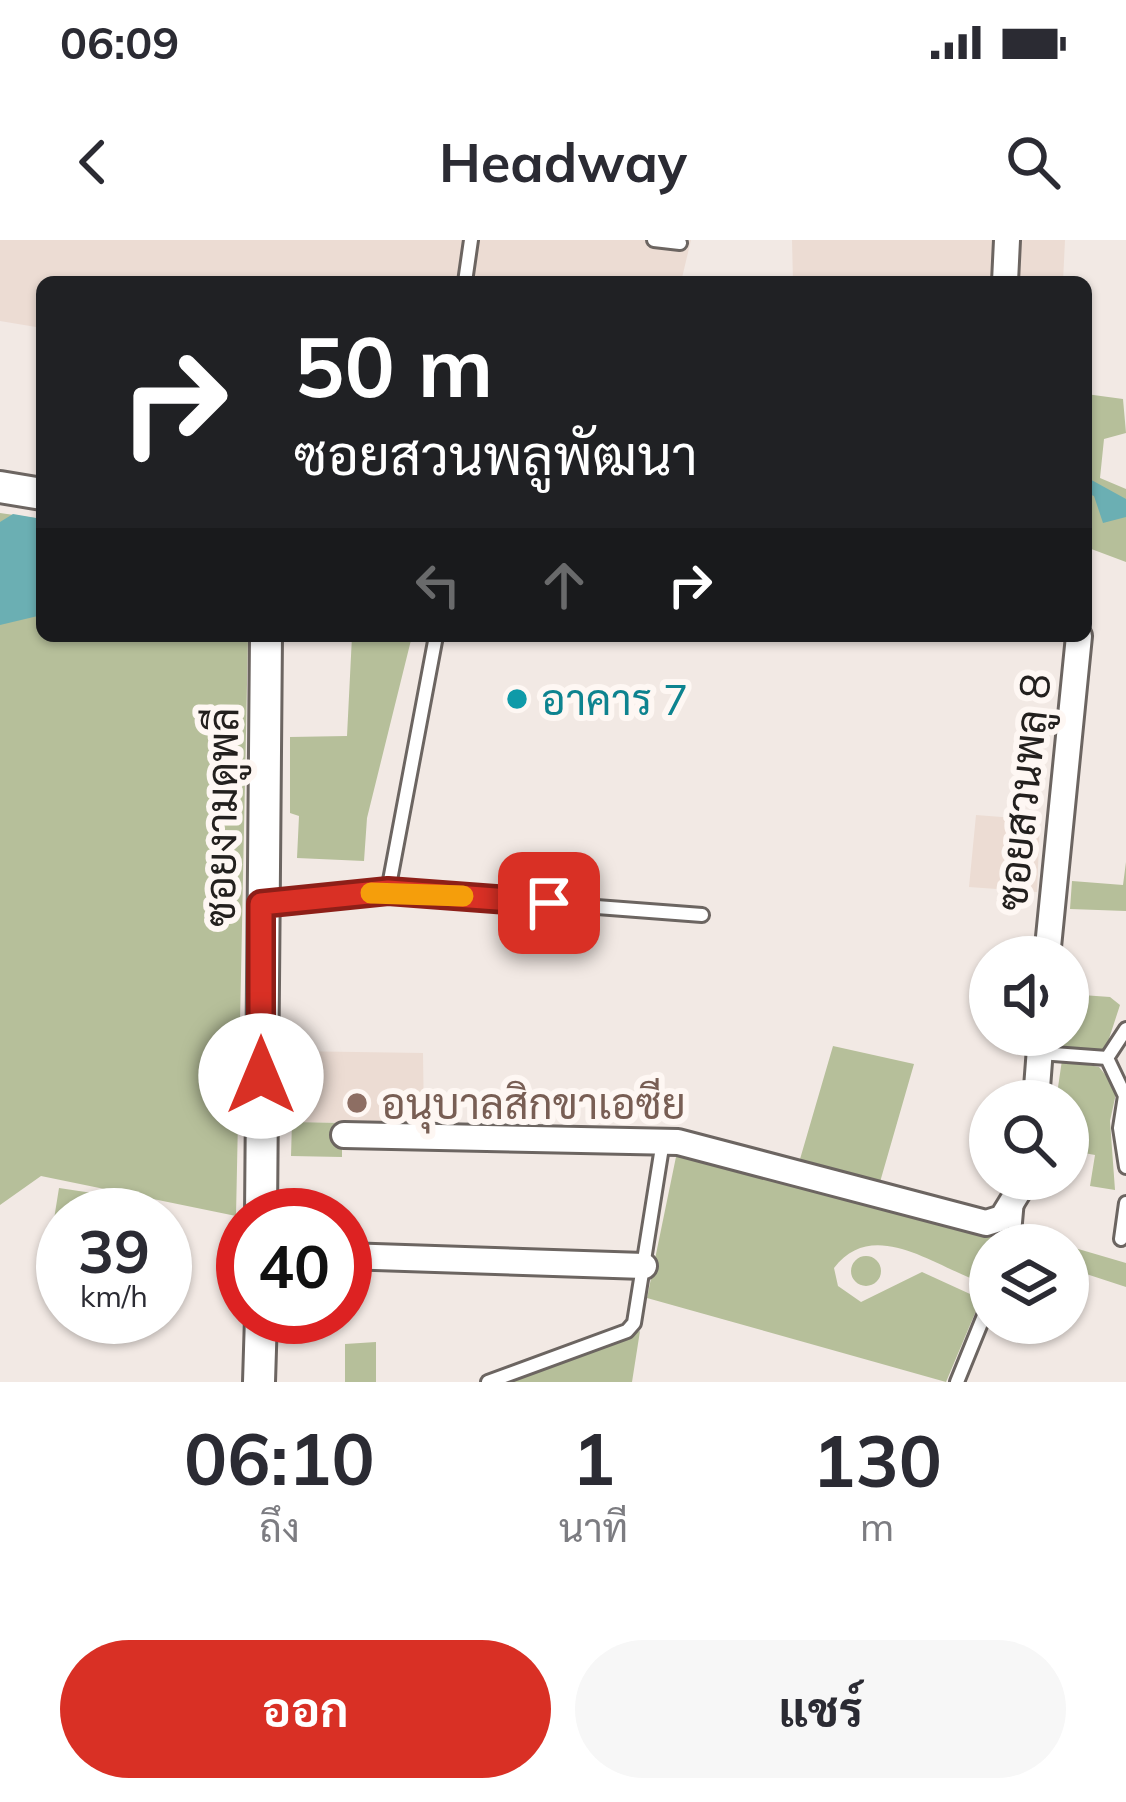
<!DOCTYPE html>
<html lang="th">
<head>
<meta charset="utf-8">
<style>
  body { margin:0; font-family:Mulish,Sarabun,sans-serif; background:#f7f7f7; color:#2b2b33; height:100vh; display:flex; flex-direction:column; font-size:45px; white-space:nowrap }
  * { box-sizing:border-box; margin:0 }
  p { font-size:39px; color:#7c7c81 }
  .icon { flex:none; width:66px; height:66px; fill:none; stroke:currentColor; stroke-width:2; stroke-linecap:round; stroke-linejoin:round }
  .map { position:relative; height:1142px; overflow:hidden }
  .drawer { display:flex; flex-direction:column; background:#fff; flex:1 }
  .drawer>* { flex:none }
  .hud { position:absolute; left:36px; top:36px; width:1056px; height:366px; border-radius:18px; box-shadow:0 3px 9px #0004; background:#202124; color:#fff; overflow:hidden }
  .fabs { position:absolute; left:969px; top:696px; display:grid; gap:24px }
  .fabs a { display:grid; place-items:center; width:120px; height:120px; border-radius:50%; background:#fff; box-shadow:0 3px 9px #0004; font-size:60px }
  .speed { position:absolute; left:36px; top:948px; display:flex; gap:24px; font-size:60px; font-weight:700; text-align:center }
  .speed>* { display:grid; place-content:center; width:156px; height:156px; border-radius:50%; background:#fff; box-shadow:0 3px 9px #0004; line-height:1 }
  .speed small { font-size:30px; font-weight:400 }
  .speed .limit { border:18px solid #d22; background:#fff; color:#111 }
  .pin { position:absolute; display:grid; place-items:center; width:102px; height:102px; color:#fff; margin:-51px; border-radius:24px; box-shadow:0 6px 18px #0006 }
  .me { position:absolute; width:132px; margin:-66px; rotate:0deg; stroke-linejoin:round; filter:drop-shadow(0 0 9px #0008) }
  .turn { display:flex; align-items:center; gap:42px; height:252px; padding:0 60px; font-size:54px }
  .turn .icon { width:156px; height:156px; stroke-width:2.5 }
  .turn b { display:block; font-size:84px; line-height:102px }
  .lanes { display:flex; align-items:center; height:114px; padding:0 60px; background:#0003; justify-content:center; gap:60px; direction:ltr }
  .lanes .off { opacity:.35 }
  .eta { display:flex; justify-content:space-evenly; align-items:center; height:204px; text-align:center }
  .eta b { font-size:72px; font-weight:700; line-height:84px }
  .primary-button { display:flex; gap:24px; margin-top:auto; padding:24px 60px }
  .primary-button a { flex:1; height:138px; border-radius:72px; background:#d93025; color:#fff; font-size:48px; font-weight:700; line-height:138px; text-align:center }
  .primary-button a+a { background:#f7f7f7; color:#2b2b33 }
  .status { display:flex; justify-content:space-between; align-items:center; height:84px; padding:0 60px; background:#fff; direction:ltr }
  .status svg { height:33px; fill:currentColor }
  header { display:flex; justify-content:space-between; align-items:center; height:156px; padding:0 60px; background:#fff; font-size:54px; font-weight:700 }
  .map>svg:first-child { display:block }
  .built { fill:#ecdcd3 }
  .green { fill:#b6bf9a }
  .water { fill:#6bafb3 }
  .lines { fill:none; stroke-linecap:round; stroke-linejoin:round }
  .service-casing { stroke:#6c6561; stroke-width:18 }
  .minor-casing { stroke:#6c6561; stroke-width:30 }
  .tertiary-casing { stroke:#6c6561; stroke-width:36 }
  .service { stroke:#fff; stroke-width:12 }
  .minor { stroke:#fff; stroke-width:24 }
  .tertiary { stroke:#fff; stroke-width:30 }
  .route-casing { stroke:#8d1f18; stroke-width:30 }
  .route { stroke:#d93025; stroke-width:21 }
  .slow { stroke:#f59e0b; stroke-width:21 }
  .culture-dot { fill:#0f9aa8; stroke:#fef7f3; stroke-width:4.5 }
  .education-dot { fill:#8d6e63; stroke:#fef7f3; stroke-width:4.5 }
  .labels { text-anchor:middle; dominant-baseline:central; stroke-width:12; stroke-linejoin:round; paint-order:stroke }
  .culture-label { font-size:42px; fill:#0d838f; stroke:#fef7f3; text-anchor:start }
  .street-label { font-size:42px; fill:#23201e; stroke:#fef7f3 }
  .education-label { font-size:42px; fill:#785e54; stroke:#fef7f3; text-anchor:start }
</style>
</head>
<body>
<div class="status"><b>06:09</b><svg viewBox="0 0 49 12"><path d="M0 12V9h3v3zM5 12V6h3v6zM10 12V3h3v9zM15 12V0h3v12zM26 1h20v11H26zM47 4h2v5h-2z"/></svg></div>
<header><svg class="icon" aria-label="back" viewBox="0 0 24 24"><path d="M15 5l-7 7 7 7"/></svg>Headway<svg class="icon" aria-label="search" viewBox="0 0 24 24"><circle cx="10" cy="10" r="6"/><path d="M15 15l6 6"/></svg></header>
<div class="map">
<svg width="1126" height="1142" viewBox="0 0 1126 1142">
  <rect width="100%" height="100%" fill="#f2e9e4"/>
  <path class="built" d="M0 0H691L681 42H42V88L0 81Z
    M792 0H1065L1063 42H793Z
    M976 575 1040 580 1037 652 969 647Z
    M290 811 423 813 424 884 292 882Z"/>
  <path class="green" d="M1086 154 1123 159 1126 193 1104 199 1100 238 1126 249V322L1086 307Z
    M0 273 42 279V396H248L236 976 41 936 0 965Z
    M352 396H412L367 578 364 621 297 618 299 576 290 573V497L347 496Z
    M1126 622V671L1070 669 1072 641 1123 645Z
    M1068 754 1110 757 1120 765 1104 814 1063 810Z
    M833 806 914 824 878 949 798 926Z
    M1062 820 1099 827 1117 849 1110 881 1115 950 1090 946 1095 915 1068 910V861H1056Z
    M292 882 342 883V917L291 916Z
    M677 912 833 956 1007 996 1003 1005H990L986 1044C938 1029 874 975 834 1028L838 1046 861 1062 922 1032 981 1059 946 1142 647 1058Z
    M59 948 119 957 116 975H63V1044L44 1041Z
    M1068 1006 1126 1023V1047L1068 1028Z
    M851 1031a15 15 0 1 1 30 0a15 15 0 1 1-30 0Z
    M640 1091 632 1142H510Z
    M376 1102V1142H345V1104Z"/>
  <path class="water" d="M1086 237 1126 259V277L1103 283 1094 256 1086 253Z
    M13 274 42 279V375L0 385V282Z"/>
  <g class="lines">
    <g class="service-casing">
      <path id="service" d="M654 0 680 3
        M465 42 471 0
        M388 651 436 396
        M262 664 388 651 702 675
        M1126 789 1107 818 1125 856 1120 888 1126 927
        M1040 813 1107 818
        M1121 999 1126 963
        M1013 1005 1017 960
        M488 1142 627 1091 634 1083 663 901
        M957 1142 990 1061"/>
    </g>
    <g class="minor-casing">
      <path id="minor" d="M1005 42 1007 0
        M1047 717 1079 396
        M1036 861 1041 795
        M344 895 678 902 986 983 1002 978 1026 939
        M345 1016 644 1026"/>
    </g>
    <g class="tertiary-casing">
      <path id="tertiary" d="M0 247 42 254
        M261 975 266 396
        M259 1142 261 1077"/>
    </g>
    <use href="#service" class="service"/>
    <use href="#minor" class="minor"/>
    <use href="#tertiary" class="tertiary"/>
  </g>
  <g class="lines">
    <g class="route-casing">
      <path id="route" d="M261 836V664L388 651 549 663"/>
    </g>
    <use href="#route" class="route"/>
    <path class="slow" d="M371 653 463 656"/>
  </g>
  <circle class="culture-dot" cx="517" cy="459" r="12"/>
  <circle class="education-dot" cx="357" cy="863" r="12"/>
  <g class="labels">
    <g class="culture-label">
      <text x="541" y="459">อาคาร 7</text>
    </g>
    <g class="street-label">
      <text transform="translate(1023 552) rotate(-84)">ซอยสวนพลู 8</text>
      <text transform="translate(221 577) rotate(-89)">ซอยงามดูพลี</text>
    </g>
    <g class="education-label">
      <text x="381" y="863">อนุบาลสิกขาเอซีย</text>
    </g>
  </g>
</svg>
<div class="fabs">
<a><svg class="icon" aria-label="sound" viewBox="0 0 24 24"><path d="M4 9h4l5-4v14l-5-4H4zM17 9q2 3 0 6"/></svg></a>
<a><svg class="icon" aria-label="search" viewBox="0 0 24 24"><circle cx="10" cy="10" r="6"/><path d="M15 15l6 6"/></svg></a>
<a><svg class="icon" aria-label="layers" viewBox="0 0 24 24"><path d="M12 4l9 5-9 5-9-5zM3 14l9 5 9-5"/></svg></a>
</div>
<div class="speed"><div>39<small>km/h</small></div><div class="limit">40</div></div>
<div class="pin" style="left:549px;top:663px;background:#d93025"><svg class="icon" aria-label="arrive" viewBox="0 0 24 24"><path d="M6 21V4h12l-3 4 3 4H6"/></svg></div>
<svg class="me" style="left:261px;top:836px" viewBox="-20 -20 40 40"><circle r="19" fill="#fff"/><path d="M0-13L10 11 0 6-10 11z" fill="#d93025"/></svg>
<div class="hud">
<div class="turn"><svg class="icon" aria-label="right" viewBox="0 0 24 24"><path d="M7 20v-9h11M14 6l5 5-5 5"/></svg><div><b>50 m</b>ซอยสวนพลูพัฒนา</div></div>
<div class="lanes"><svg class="icon off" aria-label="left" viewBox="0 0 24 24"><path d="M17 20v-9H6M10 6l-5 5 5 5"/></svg><svg class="icon off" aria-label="ahead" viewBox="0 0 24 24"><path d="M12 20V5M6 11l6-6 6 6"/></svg><svg class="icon" aria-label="right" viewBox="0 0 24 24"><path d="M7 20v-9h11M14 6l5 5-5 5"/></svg></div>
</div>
</div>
<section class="drawer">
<div class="eta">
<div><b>06:10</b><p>ถึง</p></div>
<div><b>1</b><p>นาที</p></div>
<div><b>130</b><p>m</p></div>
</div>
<div class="primary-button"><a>ออก</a><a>แชร์</a></div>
</section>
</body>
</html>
